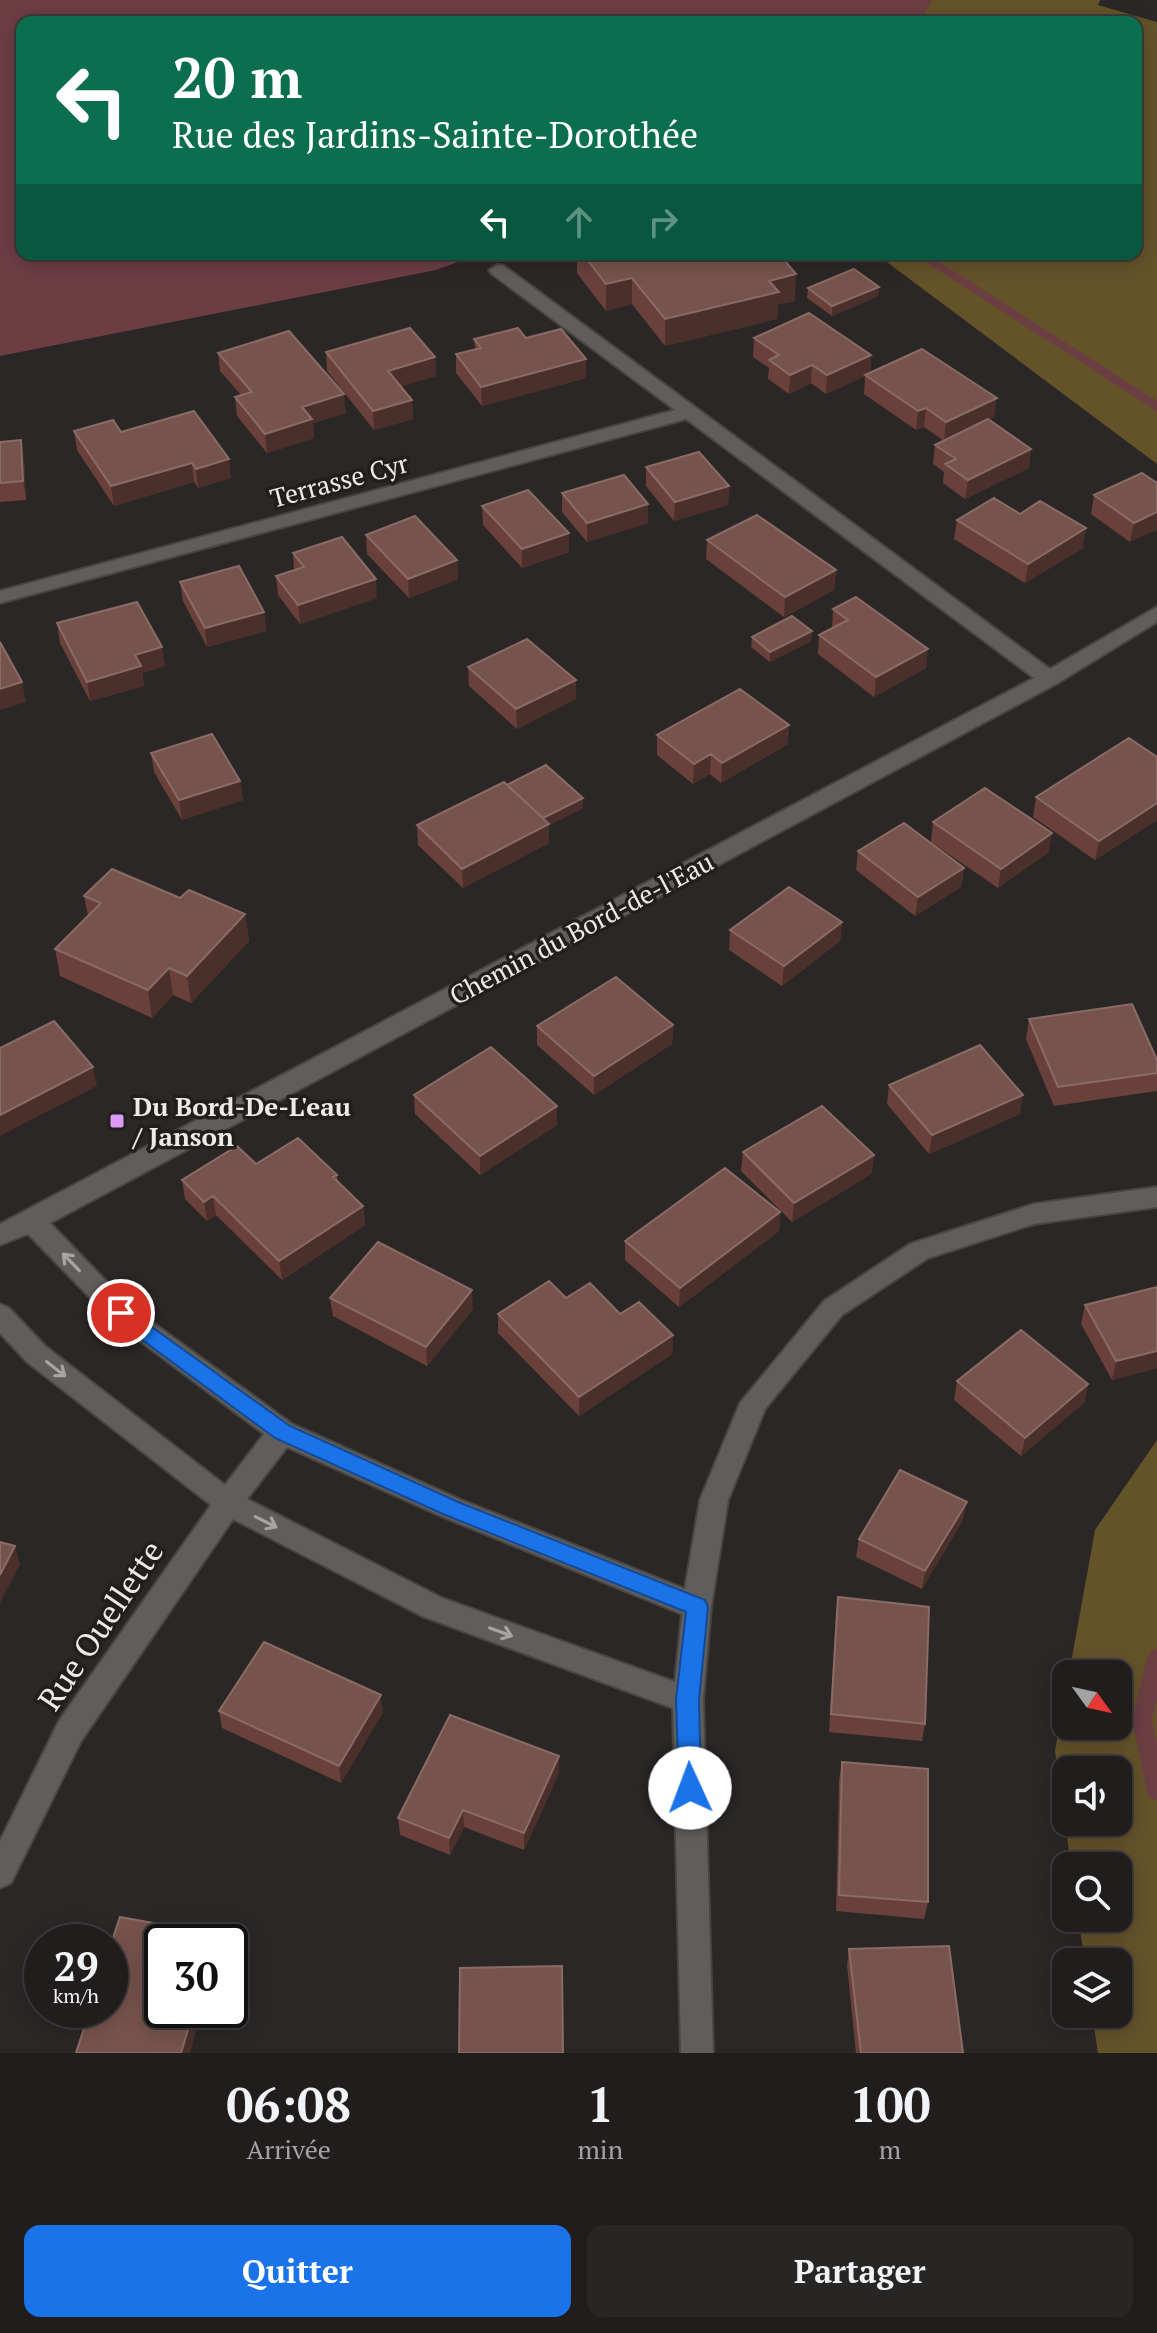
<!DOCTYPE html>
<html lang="fr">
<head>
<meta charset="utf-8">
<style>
  body { margin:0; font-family:"PT Serif",serif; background:#282625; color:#f1f3f6; height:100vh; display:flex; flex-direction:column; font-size:30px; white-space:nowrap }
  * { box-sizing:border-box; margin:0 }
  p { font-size:26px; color:#a2a2a3 }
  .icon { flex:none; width:44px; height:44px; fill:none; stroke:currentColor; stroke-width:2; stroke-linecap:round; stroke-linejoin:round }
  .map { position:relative; height:2053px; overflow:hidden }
  .details { display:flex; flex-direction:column; background:#201d1c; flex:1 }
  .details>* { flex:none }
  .banner { position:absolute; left:16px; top:16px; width:1126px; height:244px; border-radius:16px; box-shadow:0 4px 20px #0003,0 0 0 2px #3d3b3b; background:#0b6e4f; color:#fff; overflow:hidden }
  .needle { width:52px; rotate:123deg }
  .fabs { position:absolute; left:1052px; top:1660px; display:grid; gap:16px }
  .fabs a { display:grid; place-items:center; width:80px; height:80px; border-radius:16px; background:#201d1c; box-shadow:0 4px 20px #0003,0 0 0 2px #3d3b3b; font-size:40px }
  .speed { position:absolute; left:24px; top:1924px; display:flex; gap:16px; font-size:40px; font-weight:700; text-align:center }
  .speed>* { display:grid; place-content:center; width:104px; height:104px; border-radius:50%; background:#201d1c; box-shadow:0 4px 20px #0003,0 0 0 2px #3d3b3b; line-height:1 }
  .speed small { font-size:20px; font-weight:400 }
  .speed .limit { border:4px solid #111; border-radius:12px; background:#fff; color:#111 }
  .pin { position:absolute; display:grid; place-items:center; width:68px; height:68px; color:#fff; margin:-34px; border:4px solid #fff; border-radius:50%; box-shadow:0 2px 8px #0007 }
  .me { position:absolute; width:88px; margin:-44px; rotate:358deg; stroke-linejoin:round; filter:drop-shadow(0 0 6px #0008) }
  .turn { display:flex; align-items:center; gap:28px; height:168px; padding:0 24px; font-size:36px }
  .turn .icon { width:104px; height:104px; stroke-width:2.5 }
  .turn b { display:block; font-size:56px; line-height:68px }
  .lanes { display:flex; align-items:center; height:76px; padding:0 24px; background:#0003; justify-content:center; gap:40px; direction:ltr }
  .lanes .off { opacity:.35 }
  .eta { display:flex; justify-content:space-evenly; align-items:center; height:136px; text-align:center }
  .eta b { font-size:48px; font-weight:700; line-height:56px }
  .action { display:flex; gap:16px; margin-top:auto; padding:16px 24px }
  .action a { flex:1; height:92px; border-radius:16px; background:#1a73e8; color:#fff; font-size:32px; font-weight:700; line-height:92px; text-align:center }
  .action a+a { background:#282625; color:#f1f3f6 }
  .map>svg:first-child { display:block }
  .forest { fill:#645229; fill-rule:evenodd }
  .water { fill:#6b3e44 }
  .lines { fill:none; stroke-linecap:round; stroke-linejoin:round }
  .stream { fill:#6b3e44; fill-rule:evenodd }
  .minor-casing { stroke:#474543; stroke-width:4 }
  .minor { fill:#615d5b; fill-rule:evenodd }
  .wall { fill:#69413a }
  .shaded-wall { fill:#4a2f2a }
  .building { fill:#77534d; stroke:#8a6b65; stroke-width:2 }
  .oneway { stroke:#a7a4a2 }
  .route { fill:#1a73e8; stroke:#114b97; stroke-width:2 }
  .poi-dot { fill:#da9af6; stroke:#211e1c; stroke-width:3 }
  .labels { text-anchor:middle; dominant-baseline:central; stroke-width:7; stroke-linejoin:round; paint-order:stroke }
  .street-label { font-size:26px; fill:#edebe9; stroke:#211e1c }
  .poi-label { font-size:26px; font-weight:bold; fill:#edebe9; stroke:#211e1c; text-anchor:start }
  .near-street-label { font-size:32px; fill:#edebe9; stroke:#211e1c }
</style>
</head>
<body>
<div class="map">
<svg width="1157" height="2053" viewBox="0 0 1157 2053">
  <rect width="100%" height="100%" fill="#2b2726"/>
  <path class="forest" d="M931 0H1100L1098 5 1157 22V464L876 254H1136V22H920Z
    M1157 1440V2053H1098L1092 2014H1118V1962H1085L1078 1918H1118V1866H1071L1055 1751 1066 1688V1726H1118V1674H1069L1095 1530ZM1066 1770H1118V1822H1066Z"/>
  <path class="water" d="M0 0H931L920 22H22V254H480L436 270 0 356Z"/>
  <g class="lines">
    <path class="stream" d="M913 254H927L1157 401V411Z
      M1157 1649V1699L1152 1720 1157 1744V1800L1150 1798 1147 1791 1132 1720 1147 1658 1150 1652Z"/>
    <g class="minor-casing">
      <path id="minor" d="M498 265 504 266 1050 669 1157 607V622L1056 684 50 1223 130 1306 292 1424 461 1500 685 1589 700 1500 740 1403 824 1301 910 1244 1034 1204 1157 1187V1207L1034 1224 928 1258 842 1315 765 1409 728 1500 711 1607 703 1700 713 2053H681L673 1708 422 1616 233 1519 81 1741 11 1883 0 1888V1841L59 1721 211 1505 27 1362 0 1333V1304L9 1308 45 1346 225 1485 264 1434 112 1320 28 1234 0 1245V1224L1034 678 686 419 0 603V591L675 410 492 274 489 270ZM287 1447 441 1516 682 1614 675 1682 442 1598 247 1499Z"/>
    </g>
    <use href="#minor" class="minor"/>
  </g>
  <path class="wall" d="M577 254H779L795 301 778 304 777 319 665 346 632 304 606 311 577 273Z
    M879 287 878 296 832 316 807 298 808 288Z
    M526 338 586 359V378L482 406 456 373V354L475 349 474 339Z
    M754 338 871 355 870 373 994 417 989 420 1029 468 965 499 943 483 944 472 933 464 935 445 944 441 924 427 916 430 864 394 865 376 826 394 811 383 789 394 768 379 769 368 753 357Z
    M326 352 435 357 436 376 401 386 412 400 413 419 374 430 327 371Z
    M218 353 346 413 313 423 314 438 267 453 237 416 235 397 241 395 220 371Z
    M74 431 121 432 231 478 198 488 194 482 114 506 77 450Z
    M0 442 24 459 26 500 0 502Z
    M646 467 729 486 728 505 674 521 646 486Z
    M1157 483 1130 542 1091 514 1094 495Z
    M562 493 648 504V523L587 542 562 512Z
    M482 506 569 552 522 568 483 525Z
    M1020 514 1083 548 1025 583 954 539 957 520Z
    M366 535 457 560 458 579 409 598 367 554Z
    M707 540 836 570 834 590 784 617 706 559Z
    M293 553 377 598 300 624 278 595 276 576 294 570Z
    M180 582 264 612 266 631 207 647 183 601Z
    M833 609 926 668 874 697 818 654 819 635 832 629Z
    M57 623 165 666 142 673 144 686 90 701 60 643Z
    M812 631 811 641 770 662 751 647 752 637Z
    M468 667 576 680V699L517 729 469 686Z
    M657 735 788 744 721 783 710 774 693 784 657 755Z
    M151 753 240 781 243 800 182 820 154 772Z
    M1157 757V820L1095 860 1033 817 1036 797Z
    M507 785 583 808 549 825V843L463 888 418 845 417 825Z
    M933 822 1049 852 998 888 931 842Z
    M858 851 964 868 961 887 915 916 856 870Z
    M84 896 180 898 245 914 249 941 191 1003 173 995 152 1018 60 976 55 949 88 916Z
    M842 922 840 941 782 986 729 950 730 930Z
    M1029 1019 1157 1060V1091L1054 1106 1026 1039Z
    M673 1025 672 1044 594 1095 537 1045V1026Z
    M889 1085 1020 1114 929 1154 887 1104Z
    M414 1095 557 1125 480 1175 415 1114Z
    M743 1152 874 1155 871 1174 792 1222 741 1171Z
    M256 1164 337 1175 338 1182 363 1206 365 1225 282 1280 216 1215 207 1221 185 1199 182 1180Z
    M780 1212 779 1231 679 1307 625 1260V1241Z
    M1157 1287V1368L1112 1380 1081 1324 1085 1305Z
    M330 1298 473 1309 427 1366 333 1316Z
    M566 1298 620 1314 673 1335 672 1354 579 1416 498 1333V1314Z
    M957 1381 1088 1384 1084 1403 1021 1456 954 1400Z
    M963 1520 922 1589 856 1557 859 1539Z
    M838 1597 925 1724 922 1741 829 1732 836 1615Z
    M219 1711 383 1712 341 1783 222 1728Z
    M842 1762 928 1902 924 1919 836 1911 839 1780Z
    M559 1773 524 1850 464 1827 450 1855 400 1835 398 1818Z
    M849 1949 963 2053H856L847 1965Z"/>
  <path class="shaded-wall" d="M796 274 795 301 778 304 777 319 665 346V319L769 281Z
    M632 278V304L606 311V284Z
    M879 287 878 296 832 316V306Z
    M871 355 870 374 826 394 827 375Z
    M435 357 436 376 390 390 388 371Z
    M586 359V378L482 406 481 387Z
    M812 365 811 383 789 394 790 375Z
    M344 394 346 413 313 423 314 438 267 453 265 434 302 407Z
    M997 398 994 417 944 441 946 422Z
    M412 400 413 419 374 430 373 411Z
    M926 408 924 427 916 430 918 411Z
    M21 440 24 459 26 500 23 481Z
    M1031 449 1029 468 965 499 968 480Z
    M229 459 231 478 198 488 196 469Z
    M192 463 194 482 114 506 111 486Z
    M729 486 728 505 674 521 675 502Z
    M648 504V523L587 542V523Z
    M1157 512V530L1130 542 1134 523Z
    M1086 528 1083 548 1025 583 1028 564Z
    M569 533V552L522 568V549Z
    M457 560 458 579 409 598 408 579Z
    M836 570 834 590 784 617 785 597Z
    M376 579 377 598 300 624 298 605Z
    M264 612 266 631 207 647 205 628Z
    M812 631 811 641 770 662V652Z
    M162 647 165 666 142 673 144 686 90 701 87 682 135 655Z
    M928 649 926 668 874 697 876 677Z
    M576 680V699L517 729 516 709Z
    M22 682 26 702 0 710V689Z
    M789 725 788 744 721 783 722 763Z
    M711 754 710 774 693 784 694 764Z
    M240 781 243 800 182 820 179 800Z
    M583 798V808L549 825V843L463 888 462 869 541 820Z
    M1157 803V820L1095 860 1099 841Z
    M1052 833 1049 852 998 888 1001 869Z
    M964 868 961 887 915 916 918 897Z
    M245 914 249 941 191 1003 187 976Z
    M842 922 840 941 782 986 784 966Z
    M169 968 173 995 152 1018 148 990Z
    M673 1025 672 1044 594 1095V1076Z
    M93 1067 97 1086 0 1136V1115Z
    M1023 1095 1020 1114 929 1154 932 1135Z
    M557 1106V1125L480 1175V1156Z
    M874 1155 871 1174 792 1222 794 1203Z
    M213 1196 216 1215 207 1221 204 1202Z
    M363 1206 365 1225 282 1280 279 1261Z
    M780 1212 779 1231 679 1307 680 1288Z
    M472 1290 473 1309 427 1366 426 1347Z
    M673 1335 672 1354 579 1416V1397Z
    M1157 1351V1368L1112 1380 1116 1361Z
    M1088 1384 1084 1403 1021 1456 1025 1438Z
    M967 1502 963 1520 922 1589 925 1571Z
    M15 1546 20 1564 0 1603V1575Z
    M381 1695 383 1712 341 1783 339 1766Z
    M559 1756V1773L524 1850V1833Z
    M463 1810 464 1827 450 1855 449 1838Z
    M194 2010H202L190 2053H181Z"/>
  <path class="building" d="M583 254H779L796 274 769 281 779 292 665 319 632 278 606 284Z
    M854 269 879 287 832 306 808 288Z
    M809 313 871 355 827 375 812 365 790 375 769 360 779 355 754 338Z
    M410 328 435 357 388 371 412 400 373 411 326 352Z
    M518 328 526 338 561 329 586 359 481 387 456 354 481 348 474 339Z
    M289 331 344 394 302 407 312 419 265 434 235 397 252 392 218 353Z
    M922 349 997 398 946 422 926 408 918 411 865 375Z
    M194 411 229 459 196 469 192 463 111 486 74 431 113 420 121 432Z
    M988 419 1031 449 968 480 945 464 956 459 935 445Z
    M21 440 23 481 0 483V442Z
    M699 452 729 486 675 502 646 467Z
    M1142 473 1157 483V512L1134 523 1094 495Z
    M624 475 648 504 587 523 562 493Z
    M528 490 569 533 522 549 482 506Z
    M994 498 1020 514 1040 501 1086 528 1028 564 957 520Z
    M757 515 836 570 785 597 707 540Z
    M415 516 457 560 408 579 366 535Z
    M342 537 376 579 298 605 276 576 304 567 293 553Z
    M239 566 264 612 205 628 180 582Z
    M856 597 928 649 876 677 819 635 848 620 833 609Z
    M137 602 162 647 135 655 141 666 87 682 57 623Z
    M792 616 812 631 770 652 752 637Z
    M527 639 576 680 516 709 468 667Z
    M0 642 22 682 0 689Z
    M740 689 789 725 722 763 711 754 694 764 657 735Z
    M212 734 240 781 179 800 151 753Z
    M1129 738 1157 757V803L1099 841 1036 797Z
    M546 765 583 798 543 818 507 785Z
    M504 782 549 824 462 869 417 825Z
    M985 788 1052 833 1001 869 933 822Z
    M904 823 964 868 918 897 858 851Z
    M112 869 180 898 189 890 245 914 187 976 169 968 148 990 55 949 101 903 84 896Z
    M789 887 842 922 784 966 730 930Z
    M616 977 673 1025 594 1076 537 1026Z
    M1132 1004 1157 1060V1073L1058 1087 1029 1019Z
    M54 1021 93 1067 0 1115V1048Z
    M980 1045 1023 1095 932 1135 889 1085Z
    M491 1047 557 1106 480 1156 414 1095Z
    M822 1106 874 1155 794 1203 743 1152Z
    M298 1138 337 1175 333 1177 363 1206 279 1261 213 1196 204 1202 182 1180 237 1146 256 1164Z
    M725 1168 780 1212 680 1288 625 1241Z
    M378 1242 472 1290 426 1347 330 1298Z
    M549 1281 566 1298 590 1283 620 1314 639 1302 673 1335 579 1397 498 1314Z
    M1157 1287V1351L1116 1361 1085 1305Z
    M1021 1330 1088 1384 1025 1438 957 1381Z
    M900 1470 967 1502 925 1571 859 1539Z
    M0 1542 15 1546 0 1575Z
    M838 1597 929 1607 925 1724 831 1714Z
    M264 1642 381 1695 339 1766 219 1711Z
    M450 1715 559 1756 524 1833 463 1810 449 1838 398 1818Z
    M842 1762 928 1769V1902L839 1895Z
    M120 1917 215 1934 213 1942H162V2010H194L181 2053H76L90 2010H110V1947Z
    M949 1946 963 2053H861L849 1949Z
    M562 1966 563 2053H459L460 1968Z"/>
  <defs><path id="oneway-shaft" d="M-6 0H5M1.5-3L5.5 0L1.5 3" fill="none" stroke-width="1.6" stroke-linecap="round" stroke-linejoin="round" transform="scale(2)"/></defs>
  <g class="oneway">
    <use href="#oneway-shaft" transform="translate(71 1262) rotate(-134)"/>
    <use href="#oneway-shaft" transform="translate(56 1369) rotate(38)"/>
    <use href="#oneway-shaft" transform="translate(266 1522) rotate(27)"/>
    <use href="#oneway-shaft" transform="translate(501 1632) rotate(20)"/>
  </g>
  <path class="route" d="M121 1305 290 1426 458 1502 705 1600 708 1607 699 1700 701 1788 698 1796 690 1799 682 1796 679 1788 676 1700 686 1612 443 1514 275 1438 114 1319 111 1313 114 1308Z"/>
  <rect class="poi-dot" x="109" y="1113" width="16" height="16" rx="4"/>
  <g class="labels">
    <g class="street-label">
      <text transform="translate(339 480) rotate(-15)">Terrasse Cyr</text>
      <text transform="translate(581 928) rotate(-28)">Chemin du Bord-de-l'Eau</text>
    </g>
    <g class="poi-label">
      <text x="133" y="1106">Du Bord-De-L'eau<tspan x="133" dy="30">/ Janson</tspan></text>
    </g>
    <g class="near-street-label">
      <text transform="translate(100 1625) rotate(-56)">Rue Ouellette</text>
    </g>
  </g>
</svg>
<div class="fabs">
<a><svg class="needle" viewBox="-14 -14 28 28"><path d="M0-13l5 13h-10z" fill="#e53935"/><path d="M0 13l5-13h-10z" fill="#a2a2a3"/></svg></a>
<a><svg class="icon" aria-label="sound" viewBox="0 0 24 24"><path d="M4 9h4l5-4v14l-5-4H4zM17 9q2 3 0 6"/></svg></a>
<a><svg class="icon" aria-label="search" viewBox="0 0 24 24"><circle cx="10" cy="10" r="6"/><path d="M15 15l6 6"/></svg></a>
<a><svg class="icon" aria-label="layers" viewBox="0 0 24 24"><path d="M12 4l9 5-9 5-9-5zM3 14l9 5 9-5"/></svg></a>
</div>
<div class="speed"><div>29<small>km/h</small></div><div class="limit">30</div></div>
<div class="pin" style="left:121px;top:1313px;background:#d93025"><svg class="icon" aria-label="arrive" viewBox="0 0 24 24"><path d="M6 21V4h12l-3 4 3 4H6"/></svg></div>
<svg class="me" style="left:690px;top:1788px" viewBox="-20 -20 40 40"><circle r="19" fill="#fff"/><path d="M0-13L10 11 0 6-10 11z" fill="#1a73e8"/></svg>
<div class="banner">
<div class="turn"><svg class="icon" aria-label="left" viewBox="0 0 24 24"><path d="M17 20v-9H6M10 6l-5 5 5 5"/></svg><div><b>20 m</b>Rue des Jardins-Sainte-Dorothée</div></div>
<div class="lanes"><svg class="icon" aria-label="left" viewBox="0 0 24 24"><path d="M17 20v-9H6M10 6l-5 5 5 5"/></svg><svg class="icon off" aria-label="ahead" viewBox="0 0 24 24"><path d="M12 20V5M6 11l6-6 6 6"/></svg><svg class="icon off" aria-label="right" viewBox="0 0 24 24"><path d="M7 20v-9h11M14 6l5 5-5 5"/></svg></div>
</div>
</div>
<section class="details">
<div class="eta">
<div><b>06:08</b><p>Arrivée</p></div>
<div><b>1</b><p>min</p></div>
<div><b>100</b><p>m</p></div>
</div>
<div class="action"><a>Quitter</a><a>Partager</a></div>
</section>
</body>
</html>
